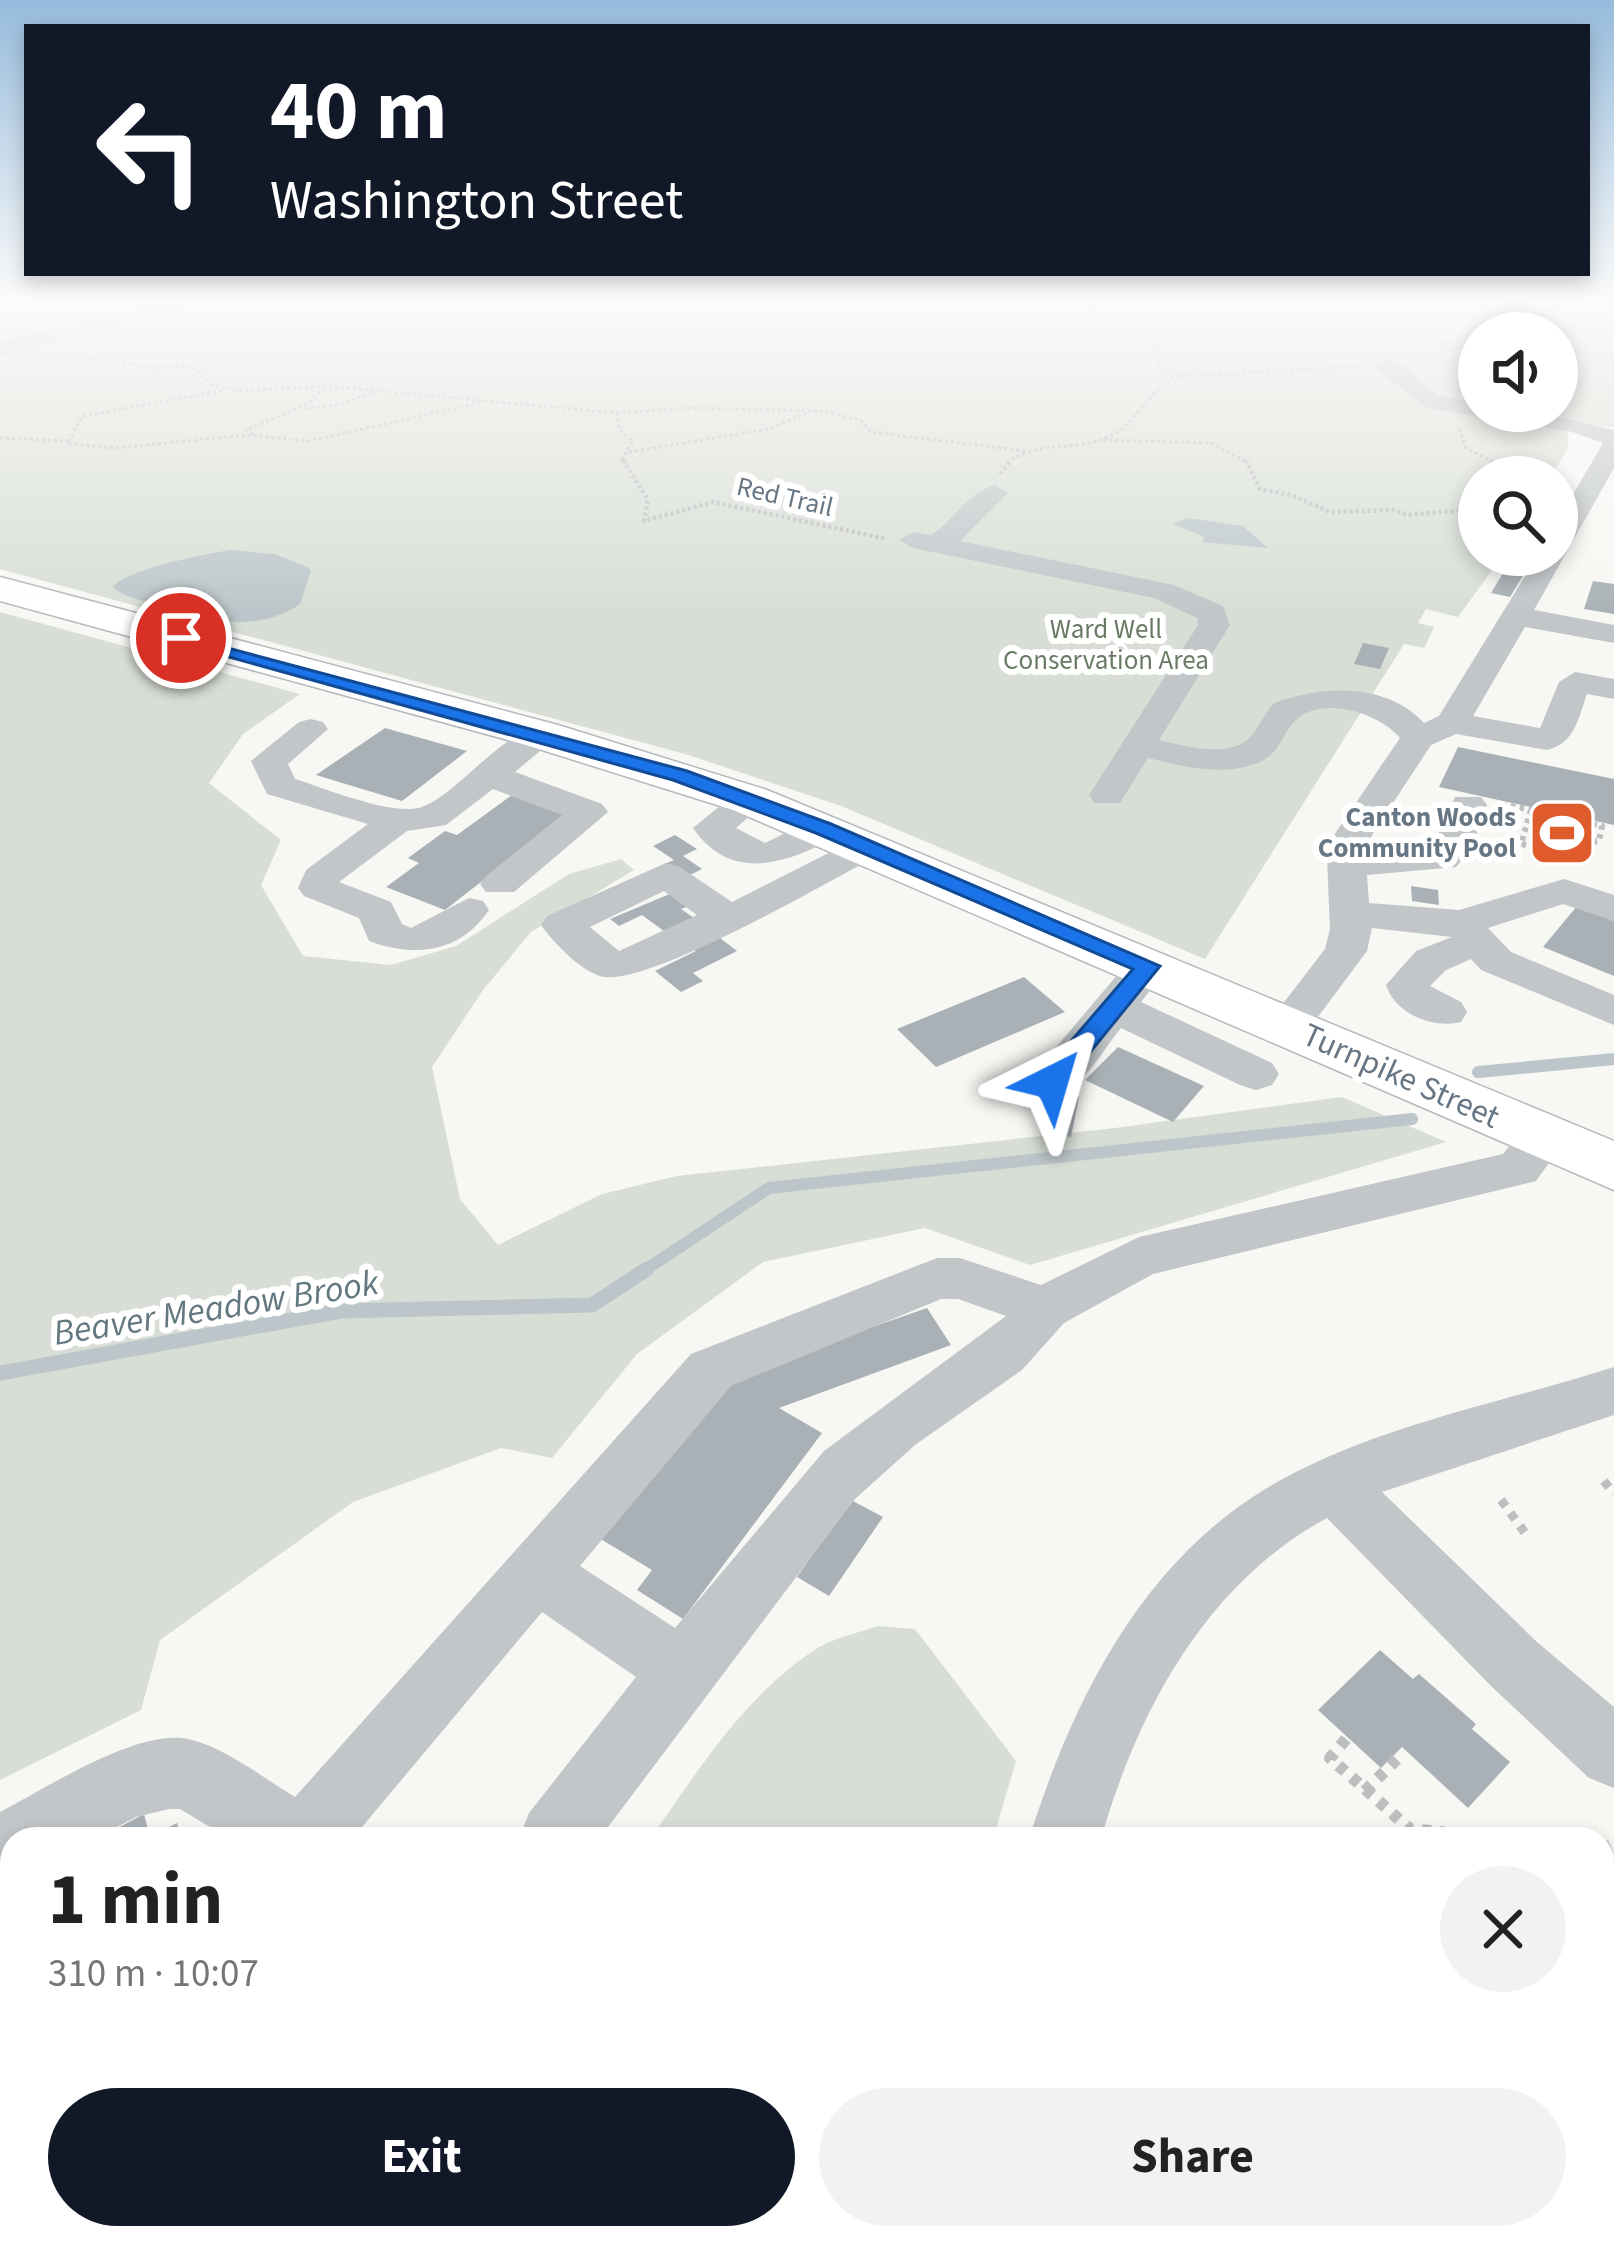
<!DOCTYPE html>
<html lang="en">
<head>
<meta charset="utf-8">
<style>
  body { margin:0; font-family:"Source Sans 3",sans-serif; background:#f2f2f2; color:#222; height:100vh; display:flex; flex-direction:column; font-size:45px; white-space:nowrap }
  * { box-sizing:border-box; margin:0 }
  p { font-size:39px; color:#767676 }
  .icon { flex:none; width:66px; height:66px; fill:none; stroke:currentColor; stroke-width:2; stroke-linecap:round; stroke-linejoin:round }
  .map { position:relative; flex:1; overflow:hidden }
  .sheet { position:absolute; left:0px; top:1827px; width:1614px; height:423px; display:flex; flex-direction:column; background:#fff; border-radius:36px 36px 0 0; box-shadow:0 6px 18px #0003 }
  .sheet>* { flex:none }
  .hud { position:absolute; left:24px; top:24px; width:1566px; height:252px; border-radius:0px; box-shadow:0 6px 18px #0003; background:#111827; color:#fff; overflow:hidden }
  .tools { position:absolute; left:1458px; top:312px; display:grid; gap:24px }
  .tools a { display:grid; place-items:center; width:120px; height:120px; border-radius:50%; background:#fff; box-shadow:0 6px 18px #0003; font-size:60px }
  .pin { position:absolute; display:grid; place-items:center; width:102px; height:102px; color:#fff; margin:-51px; border:6px solid #fff; border-radius:50%; box-shadow:0 3px 12px #0007 }
  .me { position:absolute; width:132px; margin:-66px; rotate:40deg; stroke-linejoin:round; filter:drop-shadow(0 0 9px #0008) }
  .turn { display:flex; align-items:center; gap:42px; height:252px; padding:0 48px; font-size:54px }
  .turn .icon { width:156px; height:156px; stroke-width:2.5 }
  .turn b { display:block; font-size:84px; line-height:102px }
  .round { display:grid; place-items:center; flex:none; width:126px; height:126px; border-radius:63px; background:#f2f2f2 }
  .overview { display:flex; align-items:center; justify-content:space-between; height:204px; padding:0 48px }
  h1 { font-size:72px; font-weight:700; line-height:90px }
  .action { display:flex; gap:24px; margin-top:auto; padding:24px 48px }
  .action a { flex:1; height:138px; border-radius:72px; background:#111827; color:#fff; font-size:48px; font-weight:700; line-height:138px; text-align:center }
  .action a+a { background:#f2f2f2; color:#222 }
  .map>svg:first-child { display:block }
  .green { fill:#d8ded5; fill-rule:evenodd }
  .water { fill:#bcc6ca }
  .lines { fill:none; stroke-linecap:round; stroke-linejoin:round }
  .stream-far1 { stroke:#bcc6ca; stroke-width:12 }
  .stream { stroke:#bcc6ca; stroke-width:15 }
  .building { fill:#a9b1b6 }
  .major-casing { stroke:#b5b9bd; stroke-width:3 }
  .path-far4 { stroke:#bcbec0; stroke-width:3; stroke-dasharray:3 3; stroke-linecap:butt }
  .path-far3 { stroke:#bcbec0; stroke-width:4.5; stroke-dasharray:3 3; stroke-linecap:butt }
  .path-far2 { stroke:#bcbec0; stroke-width:6; stroke-dasharray:4.5 4.5; stroke-linecap:butt }
  .path-far1 { stroke:#bcbec0; stroke-width:9; stroke-dasharray:8 8; stroke-linecap:butt }
  .path { stroke:#bcbec0; stroke-width:12; stroke-dasharray:9 9; stroke-linecap:butt }
  .minor { fill:#c2c6c9; fill-rule:evenodd }
  .major { fill:#fff; fill-rule:evenodd }
  .route { fill:#1a73e8; stroke:#114b97; stroke-width:3 }
  .labels { text-anchor:middle; dominant-baseline:central; stroke-width:12; stroke-linejoin:round; paint-order:stroke }
  .far-street-label { font-size:27px; fill:#667684; stroke:#fff }
  .far-park-label { font-size:27px; fill:#697b65; stroke:#fff }
  .far-poi-label { font-size:27px; font-weight:bold; fill:#667684; stroke:#fff; text-anchor:end }
  .street-label { font-size:33px; fill:#667684; stroke:#fff }
  .water-label { font-size:36px; font-style:italic; fill:#627780; stroke:#fff }
</style>
</head>
<body>
<div class="map">
<svg width="1614" height="2249" viewBox="0 0 1614 2249">
  <rect width="100%" height="100%" fill="#f7f7f4"/>
  <path class="green" d="M64 299H1614V428L1568 421V448L1550 477H1479V555H1503L1458 617 1426 609 1418 623 1434 627 1424 648 1404 644 1205 959 841 806 685 754 0 569V313ZM1479 333H1557V411H1479Z
    M0 612 300 694 243 734 209 783 281 840 261 885 303 956 391 965 456 946 569 874 621 859 634 870 531 932 483 990 432 1067 460 1199 498 1245 602 1194 677 1176 1115 1128 1342 1097 1446 1142 1030 1265 925 1228 763 1262 637 1354 552 1458 501 1448 353 1502 160 1640 141 1710 0 1780Z
    M878 1626 915 1629 1016 1761 993 1839H650C698 1771 745 1695 816 1649 833 1638 858 1633 878 1626Z
    M525 2238H911L910 2249H520Z
    M1430 2238H1571L1588 2249H1428Z"/>
  <path class="water" d="M1188 518 1243 526 1268 548 1202 542 1205 537 1173 524Z
    M230 550 275 554 307 567 311 571 300 604C276 621 235 629 209 615 203 612 199 608 193 607 170 606 130 603 113 587 126 569 206 554 230 550Z"/>
  <g class="lines">
    <path class="stream-far1" d="M1478 1072 1614 1059
      M642 1272 769 1188 1412 1119"/>
    <path class="stream" d="M0 1373 341 1311 592 1305 647 1269"/>
  </g>
  <path class="building" d="M1505 570 1524 574 1510 597 1491 593Z
    M1593 581 1614 584V614L1584 609Z
    M1363 643 1389 648 1380 669 1354 664Z
    M385 728 467 751 402 801 316 775Z
    M1458 747 1614 779V825L1439 787Z
    M512 795 568 814 445 910 386 887 419 863 408 858 445 831 457 835Z
    M675 835 697 849 683 856 702 869 684 878 664 864 674 860 653 846Z
    M1411 886 1438 890 1439 905 1412 901Z
    M672 893 689 906 681 909 697 920 668 934 642 915 619 926 610 919Z
    M1577 906 1614 921V976L1543 947Z
    M711 931 737 951 693 973 703 981 681 992 655 971 696 951 685 943Z
    M1024 977 1065 1012 936 1067 897 1029Z
    M1118 1047 1204 1086 1173 1122 1085 1080Z
    M1060 1094 1079 1097 1071 1137 1051 1133Z
    M927 1308 951 1345 779 1408 822 1433 683 1619 637 1590 652 1570 594 1535 723 1379Z
    M851 1500 883 1517 829 1596 797 1577Z
    M1380 1650 1413 1679 1419 1674 1476 1724 1472 1729 1510 1762 1468 1808 1402 1747 1381 1768 1318 1710Z
    M144 1814 150 1837 177 1823 181 1839H97Z
    M12 1883V1968L0 1974V1889Z
    M1602 1954 1614 1961V2042L1602 2034Z
    M12 2027V2125L0 2132V2034Z
    M12 2194V2238H241L223 2249H0V2202Z"/>
  <g class="lines">
    <g class="major-casing">
      <path id="major" d="M0 577 558 725 767 790 1614 1141V1190L733 810 526 745 0 601Z"/>
    </g>
    <path class="path-far4" d="M1070 299 1156 339
      M1546 333 1599 322 1614 310
      M81 356 153 368 193 366 213 386 239 391 326 386 616 413 689 408 821 411 860 420 871 432 1026 451
      M1414 357 1479 344
      M1178 375 1160 367 1153 344C1225 300 1371 333 1453 344
      M222 391 82 416 68 444 116 448 246 435 309 441 479 403
      M305 409 342 404 377 391
      M617 413 619 430 633 441 622 459 625 463
      M1459 429 1466 448 1494 463
      M253 435 246 430 308 404 326 386
      M0 438 68 441
      M1103 440 1212 443 1248 463
      M629 452 768 429 810 412
      M1007 463C1037 440 1076 452 1110 436 1137 423 1148 392 1174 377L1364 366"/>
    <path class="path-far3" d="M623 460 648 500 644 521 713 502 887 539
      M1246 460 1260 489 1291 495 1330 512 1394 510 1407 515 1479 509
      M1490 460 1508 477
      M1000 474 1011 460"/>
    <path class="path-far2" d="M1502 804 1531 810
      M1531 810 1602 826 1599 841 1545 849 1521 844Z"/>
    <path class="path-far1" d="M1604 1481 1614 1494
      M1501 1500 1528 1537"/>
    <path class="path" d="M1346 1739 1330 1758 1410 1829 1442 1832 1454 1839
      M1365 1791 1401 1755
      M1402 1839 1410 1829
      M1602 1849 1614 1844
      M1602 1935 1610 1940
      M1602 2071 1614 2080"/>
    <path class="minor" d="M185 299H221L0 356V342Z
      M1387 359 1402 365 1436 395 1479 403V411H1533L1614 430V468L1534 610 1614 625V643L1525 627 1473 716 1540 728 1559 682 1575 672 1614 679V699L1587 694C1578 719 1575 743 1547 750L1456 734 1431 745 1372 835 1367 852 1431 848 1455 797H1481L1487 805 1471 849 1456 867 1367 875 1369 903 1459 910 1564 879 1614 895V921L1563 904 1488 928 1511 952 1614 995V1025L1481 970 1471 959 1446 970 1430 986 1461 1002 1467 1012 1461 1022C1433 1029 1395 1014 1386 985L1416 951 1452 937 1372 928 1367 951 1303 1037 1287 1041 1271 1037 1265 1027 1325 949 1330 929 1327 857 1334 835 1400 738C1381 714 1324 695 1297 719 1282 732 1281 753 1260 762 1224 777 1185 767 1148 758L1120 803H1094L1089 795 1198 625 1197 618 1154 598 913 548 899 540 913 532 931 535C955 520 966 493 995 485L1008 493 960 541 1174 585 1223 606 1230 625 1159 740C1186 746 1231 760 1252 735 1260 725 1265 713 1274 703 1321 685 1387 682 1424 723L1439 716 1538 555H1557V522L1603 443 1572 432 1427 408 1379 371 1376 366Z
      M311 719 323 722 328 729 288 764 295 779C325 788 393 817 422 807 461 793 511 717 554 728L559 735 515 772 602 804 608 812 514 892H486L480 884 486 876 562 815 493 789 446 825 407 831 339 882 391 902 402 924 411 928 469 898 483 901 489 910C460 953 415 958 369 941L359 918 304 896 298 888 306 870 368 824 267 794 251 761 299 722Z
      M750 789 763 792 768 800 736 828 765 843 810 821H836L842 829 836 837C787 863 732 884 693 828L737 792Z
      M866 834 880 838 885 846 880 854C830 881 652 984 604 977 582 973 554 943 541 925L547 916 666 863 680 867 732 902ZM664 891 697 915 619 951 590 927Z
      M1133 970 1148 974 1155 984 1141 1002 1272 1063 1279 1074 1272 1085 1256 1090 1240 1085 1121 1028C1098 1056 1076 1104 1036 1093L1029 1082 1036 1071 1118 974Z
      M1543 1121 1560 1126 1567 1138 1536 1181 1153 1274 1064 1323 1022 1370 915 1445 855 1499 599 1839H519L529 1813 636 1677 542 1612 352 1839H230L180 1809H169L136 1817 94 1839H12V1871L0 1866V1812C45 1789 137 1728 188 1739 225 1747 263 1778 295 1797L691 1354 937 1258H960L1041 1285 1139 1237 1503 1154 1526 1126ZM941 1299H958L1006 1316 824 1451 675 1628 580 1566 731 1386Z
      M1614 1367V1415L1382 1492 1537 1642 1614 1707V1788L1589 1778 1491 1686 1327 1518C1206 1583 1137 1712 1101 1839H1029C1071 1705 1138 1568 1262 1491 1366 1427 1499 1404 1614 1367Z
      M12 1961V2041L0 2046V1966Z
      M12 2118V2204L0 2209V2123Z
      M276 2238H374L369 2249H272Z
      M950 2238H1036L1037 2249H951Z
      M1220 2238H1306L1308 2249H1222Z"/>
    <use href="#major" class="major"/>
  </g>
  <linearGradient id="sky" x2="0" y2="1"><stop stop-color="#96bbdc"/><stop offset="0.49" stop-color="#fbfbfa"/><stop offset="1" stop-color="#fbfbfa" stop-opacity="0"/></linearGradient>
  <rect width="1614" height="614" fill="url(#sky)"/>
  <path class="route" d="M175 634 687 771 831 824 1160 966 1061 1088H1042L1039 1082 1042 1075 1133 969 816 833 673 780 175 642Z"/>
  <defs>
    <g id="stadium-square" transform="scale(3.45)"><rect x="-9" y="-9" width="18" height="18" rx="4" fill="#df5b2b" stroke="#fff"/><path d="M0-5a6.5 5 0 1 0 0 10a6.5 5 0 1 0 0-10ZM-3.5-1.8h7v3.6h-7Z" fill="#fff"/></g>
  </defs>
  <g fill-rule="evenodd">
    <use href="#stadium-square" x="1562" y="833"/>
  </g>
  <g class="labels">
    <g class="far-street-label">
      <text transform="translate(785 497) rotate(13)">Red Trail</text>
    </g>
    <g class="far-park-label">
      <text x="1106" y="629">Ward Well<tspan x="1106" dy="31">Conservation Area</tspan></text>
    </g>
    <g class="far-poi-label">
      <text x="1516" y="817">Canton Woods<tspan x="1516" dy="31">Community Pool</tspan></text>
    </g>
    <g class="street-label">
      <text transform="translate(1401 1076) rotate(24)">Turnpike Street</text>
    </g>
    <g class="water-label">
      <text transform="translate(216 1308) rotate(-9)">Beaver Meadow Brook</text>
    </g>
  </g>
</svg>
<div class="tools">
<a><svg class="icon" aria-label="sound" viewBox="0 0 24 24"><path d="M4 9h4l5-4v14l-5-4H4zM17 9q2 3 0 6"/></svg></a>
<a><svg class="icon" aria-label="search" viewBox="0 0 24 24"><circle cx="10" cy="10" r="6"/><path d="M15 15l6 6"/></svg></a>
</div>
<div class="pin" style="left:181px;top:638px;background:#d93025"><svg class="icon" aria-label="arrive" viewBox="0 0 24 24"><path d="M6 21V4h12l-3 4 3 4H6"/></svg></div>
<svg class="me" style="left:1052px;top:1082px" viewBox="-20 -20 40 40"><path d="M0-17L14 15 0 8-14 15z" fill="#1a73e8" stroke="#fff" stroke-width="4"/></svg>
<div class="hud">
<div class="turn"><svg class="icon" aria-label="left" viewBox="0 0 24 24"><path d="M17 20v-9H6M10 6l-5 5 5 5"/></svg><div><b>40 m</b>Washington Street</div></div>
</div>
<section class="sheet">
<div class="overview"><div><h1>1 min</h1><p>310 m · 10:07</p></div><a class="round"><svg class="icon" aria-label="close" viewBox="0 0 24 24"><path d="M6 6l12 12M18 6L6 18"/></svg></a></div>
<div class="action"><a>Exit</a><a>Share</a></div>
</section>
</div>
</body>
</html>
